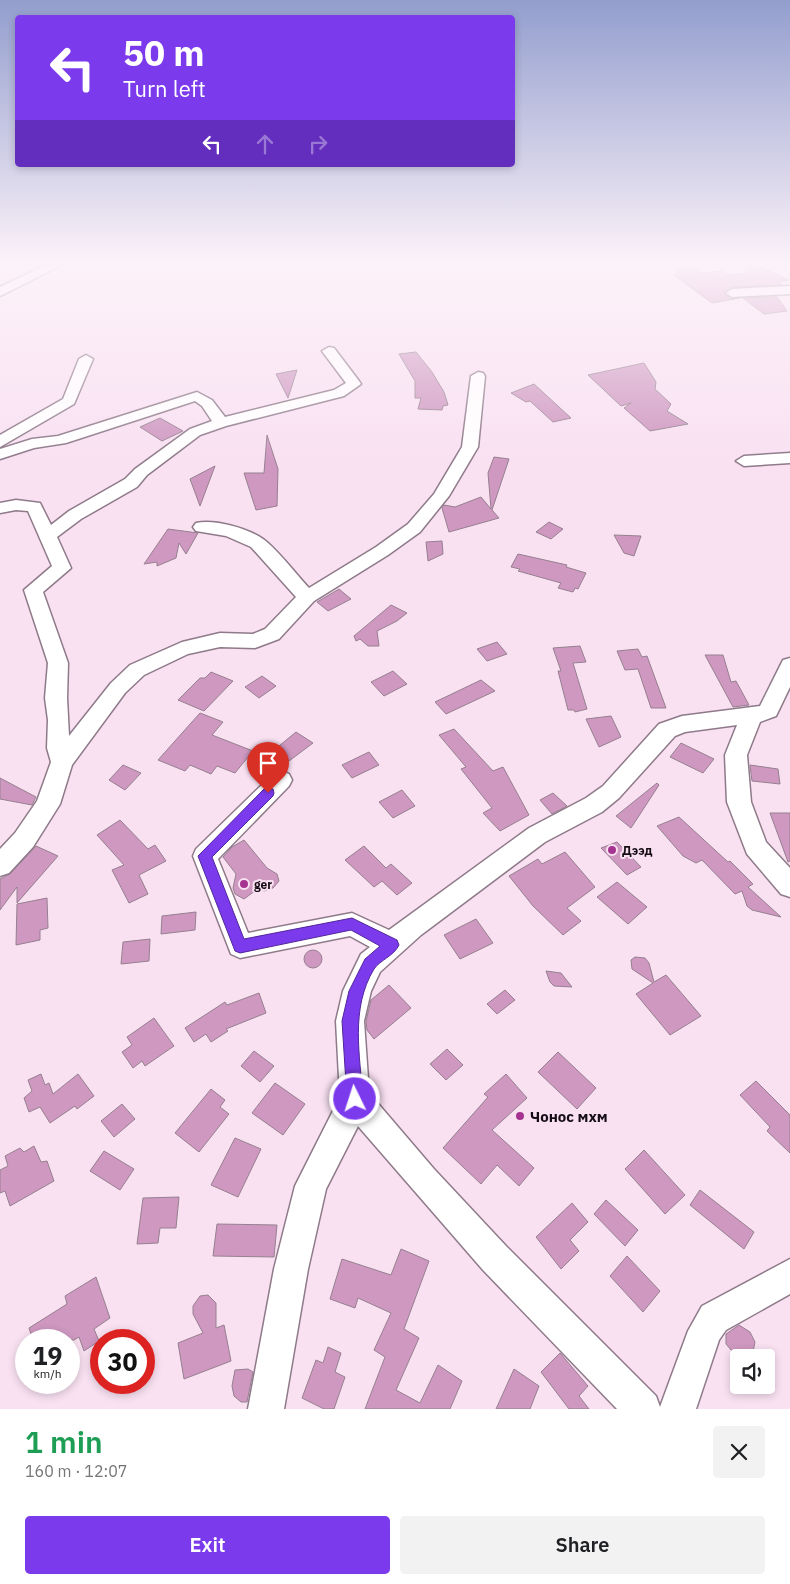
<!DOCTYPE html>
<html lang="en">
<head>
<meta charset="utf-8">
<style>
  body { margin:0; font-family:"IBM Plex Sans",sans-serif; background:#f2f2f2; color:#202124; height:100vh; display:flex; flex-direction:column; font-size:19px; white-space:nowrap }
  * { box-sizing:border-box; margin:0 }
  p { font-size:16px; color:#757577 }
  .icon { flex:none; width:28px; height:28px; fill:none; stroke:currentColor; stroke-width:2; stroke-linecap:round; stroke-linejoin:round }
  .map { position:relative; height:1409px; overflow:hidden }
  .sheet { display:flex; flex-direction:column; background:#fff; flex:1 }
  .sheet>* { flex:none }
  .banner { position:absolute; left:15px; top:15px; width:500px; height:152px; border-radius:5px; box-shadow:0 2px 8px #0003; background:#7c3aed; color:#fff; overflow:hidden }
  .buttons { position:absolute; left:730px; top:1349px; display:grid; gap:10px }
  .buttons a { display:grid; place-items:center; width:45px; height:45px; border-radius:5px; background:#fff; box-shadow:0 2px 8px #0003; font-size:25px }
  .speed { position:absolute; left:15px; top:1329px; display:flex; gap:10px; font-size:25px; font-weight:700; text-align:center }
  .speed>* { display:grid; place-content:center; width:65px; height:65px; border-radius:50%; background:#fff; box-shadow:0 2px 8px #0003; line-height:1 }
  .speed small { font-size:12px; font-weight:400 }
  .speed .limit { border:8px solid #d22; background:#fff; color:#111 }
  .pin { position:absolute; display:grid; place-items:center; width:42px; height:42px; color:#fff; margin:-51px -21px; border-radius:50% 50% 50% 0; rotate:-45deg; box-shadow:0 0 5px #0007 }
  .pin .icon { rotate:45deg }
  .me { position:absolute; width:55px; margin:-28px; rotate:356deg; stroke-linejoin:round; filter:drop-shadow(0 0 4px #0008) }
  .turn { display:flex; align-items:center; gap:18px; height:105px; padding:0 25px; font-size:22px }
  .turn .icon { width:65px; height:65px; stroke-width:2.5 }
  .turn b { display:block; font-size:35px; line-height:42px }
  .lanes { display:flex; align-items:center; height:48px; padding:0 25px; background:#0003; justify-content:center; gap:25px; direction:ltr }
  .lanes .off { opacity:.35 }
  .round { display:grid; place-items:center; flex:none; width:52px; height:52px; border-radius:5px; background:#f2f2f2 }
  .overview { display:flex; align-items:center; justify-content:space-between; height:85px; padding:0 25px }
  h1 { font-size:30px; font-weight:600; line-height:38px; color:#1e9e55 }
  .primary-button { display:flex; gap:10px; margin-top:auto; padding:10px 25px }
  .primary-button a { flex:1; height:58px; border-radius:5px; background:#7c3aed; color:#fff; font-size:20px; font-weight:600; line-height:58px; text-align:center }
  .primary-button a+a { background:#f2f2f2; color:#202124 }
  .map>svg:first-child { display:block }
  .building { fill:#cf98c1; stroke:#95808f }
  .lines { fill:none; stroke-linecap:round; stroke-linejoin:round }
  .minor-casing { stroke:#8e7a89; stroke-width:3 }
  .minor { fill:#fff; fill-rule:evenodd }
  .route { fill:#7c3aed; stroke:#51269a }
  .poi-dot { fill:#a43490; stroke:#f9e1f2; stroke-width:2 }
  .labels { text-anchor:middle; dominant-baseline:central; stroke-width:4; stroke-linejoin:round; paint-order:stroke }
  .poi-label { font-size:12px; font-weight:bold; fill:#160e14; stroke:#f9e1f2; text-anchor:start }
  .near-poi-label { font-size:15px; font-weight:bold; fill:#160e14; stroke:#f9e1f2; text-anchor:start }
</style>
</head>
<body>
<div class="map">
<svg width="790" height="1409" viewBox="0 0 790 1409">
  <rect width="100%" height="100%" fill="#f9e1f2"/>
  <path class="building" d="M687 263H693L701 273 722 271 727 275 745 273 752 263 789 280 779 282 782 285 732 287 724 294 731 299 740 298 712 303 674 275Z
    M777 297 787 311 764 314 743 298Z
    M416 352 432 372 444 392 448 405 443 406 442 410 418 409 421 398H415V381L399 354Z
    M644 363 656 382 655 389 671 404 667 411 688 424 650 431 624 408 631 403 621 406 588 375Z
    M297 370 288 398 276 374Z
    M534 384 571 418 553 422 530 401 526 402 511 393Z
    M160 418 183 431 162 441 140 427Z
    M267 435 278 469 277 506 256 510 244 473H264Z
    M494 457 509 459 492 510 499 518 449 532 442 508 444 505 455 507 481 497 491 509 488 473Z
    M215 466 200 506 190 479Z
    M549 522 563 529 551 539 536 532Z
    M168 529 198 533 186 554 179 543 176 558 157 566V562L144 564Z
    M614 535 641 536 634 556 624 553Z
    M442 541 443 554 428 561 426 542Z
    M518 554 567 565 566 567 586 573 578 589 575 588 573 592 558 588 561 583 518 571 520 569 511 567Z
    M339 589 351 599 328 611 317 602Z
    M391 605 407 613 397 621 377 631 379 646H368L360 639 356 641 354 636Z
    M497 642 507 654 487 661 477 649Z
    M580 646 586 662 573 663 587 709 575 712 574 710H568L558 671H561L553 648Z
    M638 649 642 657 647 656 666 708H651L638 669 625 670 617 651Z
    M705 655H723L731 682 736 681 749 705 733 707Z
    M393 671 407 684 384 696 371 682Z
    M211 672 233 681 204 711 178 700 200 678H205Z
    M262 676 276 686 259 698 245 687Z
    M481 680 495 691 446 714 435 702Z
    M200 713 223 722 212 735 253 751 235 773 217 766 211 774 190 765 185 771 158 760Z
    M611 716 621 737 599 747 586 719Z
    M454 729 493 771 503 767 529 815 500 831 483 813 492 808 461 769 466 767 439 735Z
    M296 732 313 743 289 761 273 751Z
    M681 743 714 759 703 773 670 757Z
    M369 752 379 765 352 778 342 765Z
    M123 765 141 773 125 790 109 780Z
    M750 765 778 769 780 784 752 781Z
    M0 778 36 797 32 805 0 799Z
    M657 783 659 785 631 828 616 816Z
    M402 790 415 806 393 818 379 802Z
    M553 793 567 806 552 814 540 800Z
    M770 813H790V861L788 862Z
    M679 817 728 862 730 861 753 884 748 887 781 917 752 910 747 906 742 891 735 894 702 860 696 863 683 856 657 826Z
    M120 820 148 849 155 845 166 861 139 875 148 894 129 903 112 870 124 865 97 835Z
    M244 840 267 868 277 874 279 881 273 888 264 891 259 888 244 899 235 894 233 888 236 874 223 857 232 847Z
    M617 842 641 867 627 875 601 848Z
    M36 846 58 856 17 903V887L0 910V879L10 874Z
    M364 846 386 868 391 864 412 883 397 895 382 881 374 887 345 860Z
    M565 852 595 887 567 908 581 921 563 935 533 906 509 876 538 859 542 864Z
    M617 882 647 907 628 924 597 897Z
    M47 898 48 928 40 930V940L16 945 17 904Z
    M196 912 195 930 161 934 162 916Z
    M476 919 493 943 460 959 444 935Z
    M150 939 149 961 121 964 123 942Z
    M304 959a9 9 0 1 1 18 0a9 9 0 1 1-18 0Z
    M635 957 645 958 649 963 654 982 666 975 701 1016 670 1035 636 994 653 983 632 969 631 960Z
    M546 971 561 973 572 987 554 986 550 982Z
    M389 985 411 1008 374 1039 367 1030 366 1021 371 1000Z
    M505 990 515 1000 497 1014 487 1004Z
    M259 993 266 1013 226 1029 228 1031 211 1042 206 1034 194 1042 185 1028 225 1002 227 1005Z
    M154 1018 174 1046 145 1066 142 1061 133 1068 122 1052 132 1045 127 1037Z
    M447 1049 463 1065 446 1080 430 1064Z
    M254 1051 274 1066 260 1082 241 1066Z
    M558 1052 596 1088 577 1109 538 1072Z
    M41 1074 45 1085 49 1083 53 1094 78 1074 94 1096 77 1109 75 1106 50 1123 40 1107 29 1112 24 1098 32 1091 28 1080Z
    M506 1074 527 1098 492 1130 534 1168 519 1186 497 1165 481 1184 443 1148 488 1097 484 1094Z
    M756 1081 790 1115V1153L767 1131 770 1127 740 1095Z
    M275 1083 305 1104 283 1135 252 1113Z
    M211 1089 225 1100 220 1107 229 1114 199 1152 175 1133Z
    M122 1104 135 1119 114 1137 101 1121Z
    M235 1138 261 1149 238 1197 211 1185Z
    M34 1146 41 1162 47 1161 54 1181 10 1206 5 1191 0 1193V1170L8 1166 5 1156 20 1148 24 1152Z
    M644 1150 685 1195 665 1214 625 1169Z
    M104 1151 134 1169 120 1190 90 1171Z
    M700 1190 754 1232 744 1249 690 1205Z
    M179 1197 176 1228H160L158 1243 137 1244 143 1198Z
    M606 1200 638 1230 625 1246 594 1214Z
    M572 1203 588 1222 570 1240 579 1251 561 1269 536 1237Z
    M217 1224 277 1225 274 1257 213 1256Z
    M401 1249 429 1261 404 1329 419 1338 396 1390 420 1403 438 1365 462 1381 450 1409H365L385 1357 374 1350 391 1313 358 1298 355 1308 330 1299 342 1259 391 1275Z
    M627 1256 660 1291 643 1312 610 1276Z
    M96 1277 110 1318 94 1329 99 1341 84 1351 79 1337 74 1340H33L29 1328 67 1304 65 1296Z
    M208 1295 216 1303V1328L224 1325 231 1361 184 1379 178 1343 203 1333 193 1314V1306L200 1296Z
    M739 1325 750 1332 755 1342 753 1352 748 1358 737 1357 726 1344V1334Z
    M328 1347 341 1353 335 1372 345 1377 334 1409H324L302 1398 316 1360 323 1363Z
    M560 1353 588 1386 579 1396 589 1409H569L541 1372Z
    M248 1369 253 1372 247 1402H241L234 1396 232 1386 235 1370Z
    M514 1369 539 1386 530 1409H496Z"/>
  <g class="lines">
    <g class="minor-casing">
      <path id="minor" d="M50 263H66L0 296V287Z
        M790 286V294L732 297 726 293 732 289Z
        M329 347 334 348 359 381 361 384 344 396 226 426 200 435 147 475 137 487 81 519 57 537 71 568 43 592 68 663 67 698 69 736 111 683 130 665 182 642 220 633 253 634 265 629 296 597 251 547 226 536 196 531 193 527 196 523C215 519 247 528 263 539 277 549 296 574 309 588L376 547 408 524 434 494 462 447 471 376 478 372 483 373 485 376 478 447 449 496 420 532 388 555 314 601 279 639 255 648 220 647 188 654 144 675 125 693 72 765 60 804 33 847 9 873 0 876V849L15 833 37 801 51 762 47 748 48 720 45 698 48 663 24 590 52 566 28 511 16 510 0 513V503L16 500 40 503 51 525 69 511 125 479 135 469 190 429 212 421 202 406 195 401 66 443 34 448 0 459V449L32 439 58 436 197 392 212 400 225 417 334 390 346 383 322 351Z
        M86 355 93 359 74 404 0 447V435L63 399 79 359Z
        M790 453V463L744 466 736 461 744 456Z
        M790 658V687L776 716 760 722 747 755 751 802 766 842 790 868V897L781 894 747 854 727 802 725 755 737 725 685 732 675 736 619 798 602 812 545 842 421 935 380 972 371 991 364 1021 369 1093 434 1169 506 1246 656 1396 660 1407 688 1331 702 1306 790 1259V1294L726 1330 719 1340 696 1409H617L483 1270 358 1126 326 1189 308 1269 284 1409H248L274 1269 295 1186 340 1097 336 1021 343 991 361 954 370 947 350 936 240 958 231 954 193 856 196 849 273 774 281 771 289 774 292 780 289 786 218 859 248 933 352 913 389 930 529 828 586 798 603 786 659 724 682 716 760 706 783 660Z"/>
    </g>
    <use href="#minor" class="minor"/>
  </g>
  <linearGradient id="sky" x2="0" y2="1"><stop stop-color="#939ece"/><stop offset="0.57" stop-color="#fcf2f9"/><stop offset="1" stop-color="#fcf2f9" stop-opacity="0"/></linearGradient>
  <rect width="790" height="461" fill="url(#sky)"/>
  <path class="route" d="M268 788 273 789 274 793 273 796 212 857 244 939 352 918 397 940 399 945C394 956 380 960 374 969 350 1009 360 1055 363 1099L360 1105 355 1107 349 1105 347 1099 342 1021 349 991 365 959 380 946 351 930 240 953 235 951 198 856 264 789Z"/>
  <g class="poi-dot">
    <circle cx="612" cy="850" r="5"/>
    <circle cx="244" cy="884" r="5"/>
    <circle cx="520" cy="1116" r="5"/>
  </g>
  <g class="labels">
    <g class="poi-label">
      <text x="622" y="850">Дээд</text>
      <text x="254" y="884">ger</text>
    </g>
    <g class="near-poi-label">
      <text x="530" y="1116">Чонос мхм</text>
    </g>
  </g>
</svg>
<div class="buttons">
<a><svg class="icon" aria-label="sound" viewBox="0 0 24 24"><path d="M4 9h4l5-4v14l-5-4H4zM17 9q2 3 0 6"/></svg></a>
</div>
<div class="speed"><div>19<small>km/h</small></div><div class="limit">30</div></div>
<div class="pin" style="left:268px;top:793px;background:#d93025"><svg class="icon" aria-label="arrive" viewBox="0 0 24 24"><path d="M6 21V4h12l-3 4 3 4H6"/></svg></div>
<svg class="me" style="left:355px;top:1099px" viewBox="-20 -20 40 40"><circle r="17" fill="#7c3aed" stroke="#fff" stroke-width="3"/><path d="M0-11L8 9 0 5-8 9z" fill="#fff"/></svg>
<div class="banner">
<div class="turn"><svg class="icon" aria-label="left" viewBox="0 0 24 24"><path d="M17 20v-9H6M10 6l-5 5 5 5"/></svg><div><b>50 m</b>Turn left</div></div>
<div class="lanes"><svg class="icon" aria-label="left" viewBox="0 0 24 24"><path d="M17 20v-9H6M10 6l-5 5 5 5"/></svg><svg class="icon off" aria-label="ahead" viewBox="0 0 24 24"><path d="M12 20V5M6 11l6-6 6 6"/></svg><svg class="icon off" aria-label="right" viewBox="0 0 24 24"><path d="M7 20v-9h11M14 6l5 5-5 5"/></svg></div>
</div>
</div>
<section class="sheet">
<div class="overview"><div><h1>1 min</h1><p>160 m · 12:07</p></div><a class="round"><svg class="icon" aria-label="close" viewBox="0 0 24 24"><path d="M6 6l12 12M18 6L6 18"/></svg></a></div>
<div class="primary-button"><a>Exit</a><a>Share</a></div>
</section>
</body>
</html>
